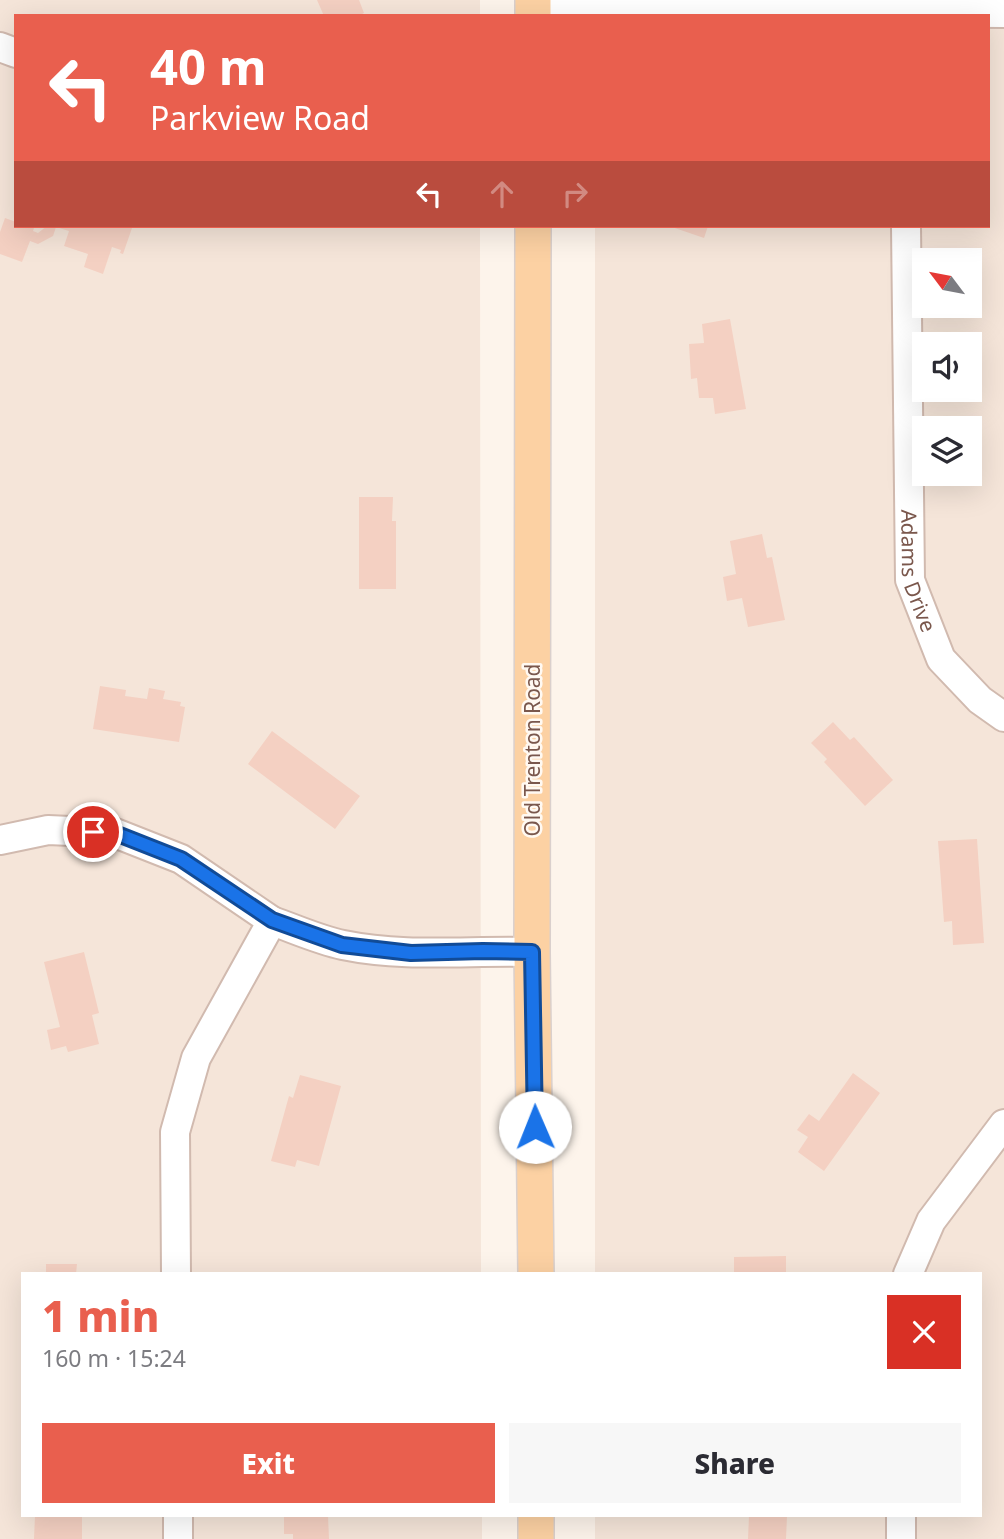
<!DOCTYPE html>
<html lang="en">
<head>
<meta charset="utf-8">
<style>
	:root { --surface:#fff; --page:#f7f7f7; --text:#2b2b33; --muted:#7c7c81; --accent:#e95f4e }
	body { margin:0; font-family:"Noto Sans",sans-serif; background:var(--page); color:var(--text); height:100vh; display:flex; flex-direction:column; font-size:26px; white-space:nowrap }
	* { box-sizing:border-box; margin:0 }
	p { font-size:23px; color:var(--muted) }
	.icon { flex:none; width:38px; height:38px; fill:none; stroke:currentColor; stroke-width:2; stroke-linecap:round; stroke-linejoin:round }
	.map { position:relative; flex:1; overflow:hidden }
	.details { position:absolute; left:21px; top:1272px; width:961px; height:245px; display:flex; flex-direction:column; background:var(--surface); border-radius:0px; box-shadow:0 7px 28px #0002 }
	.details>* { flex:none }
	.guide { position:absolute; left:14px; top:14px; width:976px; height:214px; border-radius:0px; box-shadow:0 7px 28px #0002; background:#e95f4e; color:#fff; overflow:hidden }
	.needle { width:46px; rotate:302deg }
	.fabs { position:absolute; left:912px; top:248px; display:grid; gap:14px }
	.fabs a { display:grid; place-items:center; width:70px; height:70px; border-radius:0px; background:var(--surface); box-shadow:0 7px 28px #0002; font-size:35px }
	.pin { position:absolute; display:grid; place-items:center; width:60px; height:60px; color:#fff; margin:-30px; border:4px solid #fff; border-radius:50%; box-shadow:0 2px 7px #0007 }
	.me { position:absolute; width:77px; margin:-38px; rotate:359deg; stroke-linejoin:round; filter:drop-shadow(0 0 5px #0008) }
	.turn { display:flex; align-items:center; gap:24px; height:147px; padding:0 21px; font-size:32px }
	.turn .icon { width:91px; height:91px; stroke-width:2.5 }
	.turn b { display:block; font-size:49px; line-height:60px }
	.lanes { display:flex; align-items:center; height:66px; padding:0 21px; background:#0003; justify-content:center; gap:35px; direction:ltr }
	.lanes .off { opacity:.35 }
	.round { display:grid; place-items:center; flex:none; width:74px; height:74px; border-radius:0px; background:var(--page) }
	.overview { display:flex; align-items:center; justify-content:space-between; height:119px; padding:0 21px }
	h1 { font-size:42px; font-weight:800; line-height:52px; color:var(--accent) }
	.action { display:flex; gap:14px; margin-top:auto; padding:14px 21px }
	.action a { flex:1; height:80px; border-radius:0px; background:var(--accent); color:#fff; font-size:28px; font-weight:800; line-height:80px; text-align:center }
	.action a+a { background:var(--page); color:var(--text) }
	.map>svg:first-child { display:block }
	.residential { fill:#f5e5d9; fill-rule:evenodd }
	.building { fill:#f4d0c2 }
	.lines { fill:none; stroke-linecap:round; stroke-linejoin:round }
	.minor-casing { stroke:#d1baaf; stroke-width:32 }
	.major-casing { stroke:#dad0cd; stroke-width:38 }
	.minor { stroke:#fff; stroke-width:28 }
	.major { stroke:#fcd1a3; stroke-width:35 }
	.route-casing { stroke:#114b97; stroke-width:18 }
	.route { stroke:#1a73e8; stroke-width:12 }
	.labels { text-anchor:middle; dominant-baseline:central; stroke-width:5; stroke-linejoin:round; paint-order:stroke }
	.street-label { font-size:21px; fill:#7a574c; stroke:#fff9f2 }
</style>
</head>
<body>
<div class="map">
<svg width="1004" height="1539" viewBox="0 0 1004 1539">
	<rect width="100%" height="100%" fill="#fdf4eb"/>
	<path class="residential" d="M0,0H480V16H16V226H480L481,1274H23V1516H482V1539H0Z
		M1004,0V1539H595V1516H980V1274H595V226H989V16ZM924,261H970V306H924ZM924,345H970V390H924ZM924,429H970V474H924Z"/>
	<path class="building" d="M317,0H359L364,13L358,16H324Z
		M5,218L16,222V226L34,228L33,231L38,233L47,226H127L132,228L123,254L120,253L121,250L112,247L103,274L84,267L88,254L64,246L69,231L56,227L53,236L38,244L30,241L22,262L0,254V232Z
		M669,226H708L704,238Z
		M730,319L746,409L715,414L713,398H699L697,378L691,379L689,344L704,343L702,324Z
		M359,497H393L392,521H396V589H359Z
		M762,534L767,558L772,557L785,620L748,627L742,598L727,601L723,577L736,574L730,541Z
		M100,686L126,690L125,696L147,699L149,688L165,691L163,699L181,702L180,706L185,707L179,742L93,729Z
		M833,722L850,740L854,737L893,780L865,806L824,762L827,759L811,743Z
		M272,731L360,796L335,829L248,764Z
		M977,839L984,943L953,945L952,921L944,922L938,841Z
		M84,952L99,1013L92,1015L99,1044L68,1052L66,1046L51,1050L47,1030L60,1027L44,962Z
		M853,1073L880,1093L824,1171L798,1152L808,1137L797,1130L809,1114L819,1121Z
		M300,1075L341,1086L319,1166L297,1160L295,1167L271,1161L289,1096L293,1098Z
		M786,1256V1274H734V1257Z
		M46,1264H77L76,1274H46Z
		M35,1516H82V1539H34Z
		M284,1516H328L329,1539H293V1534H284Z
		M749,1516H787L786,1539H748Z"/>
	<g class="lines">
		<defs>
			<g id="minor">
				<path d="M533,10L1004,13"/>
				<path d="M0,47L16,53"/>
				<path id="s1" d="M906,226L910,580L941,659L980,700L1004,717"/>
				<path d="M0,840L48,830L115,833L181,859L272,921L196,1058L175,1132L176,1274"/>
				<path d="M272,921C295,929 319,940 343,945C406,958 469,950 532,952"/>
				<path d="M908,1274L931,1221L1004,1124"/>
				<path d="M178,1516V1539"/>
				<path d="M901,1516V1539"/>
			</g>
			<path id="major" d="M533,16V0
				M533,226L532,952L536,1274
				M536,1539V1516"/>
		</defs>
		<use href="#minor" class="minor-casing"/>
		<use href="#major" class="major-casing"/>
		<use href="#minor" class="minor"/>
		<use href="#major" class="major"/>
	</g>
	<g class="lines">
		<defs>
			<path id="route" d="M93,832L115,833L181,859L272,920L342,945L411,953L483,951L532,952L535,1127"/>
		</defs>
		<use href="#route" class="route-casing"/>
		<use href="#route" class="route"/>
	</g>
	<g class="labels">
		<g class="street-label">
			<text stroke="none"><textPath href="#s1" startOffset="346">Adams Drive</textPath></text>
			<text transform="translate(532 750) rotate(-90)">Old Trenton Road</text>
		</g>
	</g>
</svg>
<div class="fabs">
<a><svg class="needle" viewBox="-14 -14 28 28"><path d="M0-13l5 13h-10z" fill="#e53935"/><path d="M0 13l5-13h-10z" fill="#7c7c81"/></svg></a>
<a><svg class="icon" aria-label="sound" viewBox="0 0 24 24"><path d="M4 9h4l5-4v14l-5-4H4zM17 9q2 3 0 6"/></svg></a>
<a><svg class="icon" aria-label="layers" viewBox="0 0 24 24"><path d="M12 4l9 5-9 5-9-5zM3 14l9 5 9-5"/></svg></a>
</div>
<div class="pin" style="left:93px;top:832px;background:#d93025"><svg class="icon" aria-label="arrive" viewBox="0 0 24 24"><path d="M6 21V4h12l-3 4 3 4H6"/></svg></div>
<svg class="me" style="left:535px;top:1127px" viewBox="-20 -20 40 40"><circle r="19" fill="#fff"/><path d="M0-13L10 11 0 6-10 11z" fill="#1a73e8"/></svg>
<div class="guide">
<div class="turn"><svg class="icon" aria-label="left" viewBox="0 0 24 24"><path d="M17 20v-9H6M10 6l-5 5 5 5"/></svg><div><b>40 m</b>Parkview Road</div></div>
<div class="lanes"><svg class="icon" aria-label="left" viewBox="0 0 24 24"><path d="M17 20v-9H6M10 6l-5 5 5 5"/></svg><svg class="icon off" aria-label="ahead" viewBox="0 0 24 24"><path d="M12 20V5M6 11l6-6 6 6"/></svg><svg class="icon off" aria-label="right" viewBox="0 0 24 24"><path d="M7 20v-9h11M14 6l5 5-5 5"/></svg></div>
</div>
<section class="details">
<div class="overview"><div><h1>1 min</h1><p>160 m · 15:24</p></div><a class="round" style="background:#d93025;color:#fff"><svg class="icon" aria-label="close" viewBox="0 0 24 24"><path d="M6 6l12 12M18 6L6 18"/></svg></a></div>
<div class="action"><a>Exit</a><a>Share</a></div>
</section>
</div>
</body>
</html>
